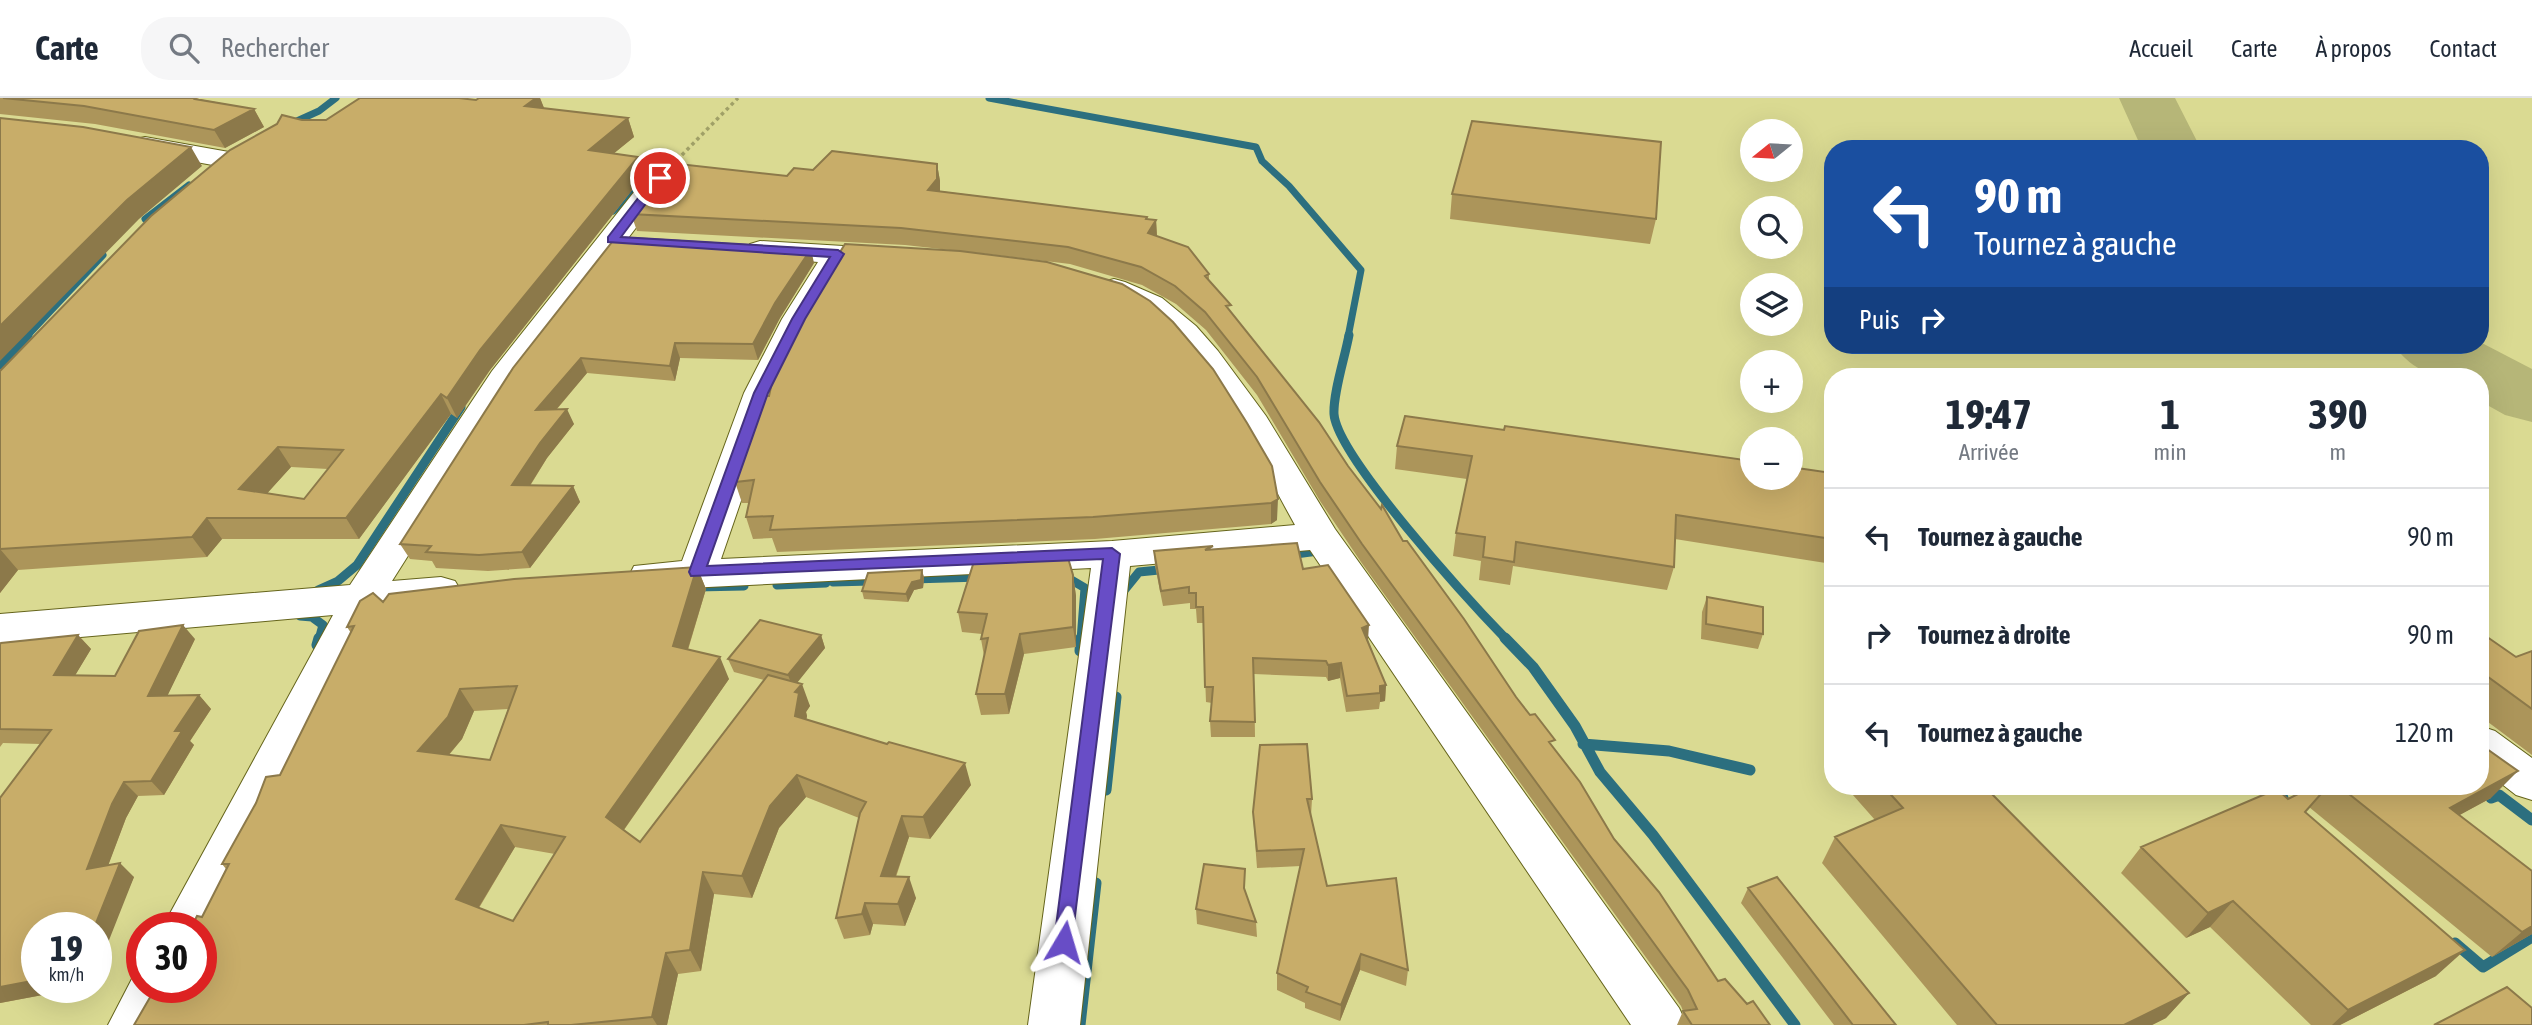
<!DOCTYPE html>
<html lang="fr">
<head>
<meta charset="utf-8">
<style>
	:root { --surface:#fff; --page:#f6f6f7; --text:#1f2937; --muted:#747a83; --line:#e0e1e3 }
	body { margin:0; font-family:"Asap Condensed",sans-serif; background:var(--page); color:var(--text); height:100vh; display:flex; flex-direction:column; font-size:26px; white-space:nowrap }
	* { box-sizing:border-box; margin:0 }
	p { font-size:23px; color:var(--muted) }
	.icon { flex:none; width:38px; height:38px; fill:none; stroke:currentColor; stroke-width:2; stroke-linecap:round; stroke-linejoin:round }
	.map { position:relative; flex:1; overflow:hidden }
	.panel { position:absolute; left:1824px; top:270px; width:665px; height:427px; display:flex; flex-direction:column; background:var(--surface); border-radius:28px; box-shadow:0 7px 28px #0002 }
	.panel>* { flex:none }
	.top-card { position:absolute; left:1824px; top:42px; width:665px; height:214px; border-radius:28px; box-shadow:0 7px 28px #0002; background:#1a4fa0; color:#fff; overflow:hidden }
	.needle { width:46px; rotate:252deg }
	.buttons { position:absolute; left:1740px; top:21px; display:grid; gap:14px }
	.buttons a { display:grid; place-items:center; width:63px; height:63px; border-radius:50%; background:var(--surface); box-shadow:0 7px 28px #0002; font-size:35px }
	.speed { position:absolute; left:21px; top:814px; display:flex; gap:14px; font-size:35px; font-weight:700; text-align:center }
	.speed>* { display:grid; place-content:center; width:91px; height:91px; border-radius:50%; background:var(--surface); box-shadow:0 7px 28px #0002; line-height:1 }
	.speed small { font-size:18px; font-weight:400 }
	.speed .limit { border:10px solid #d22; background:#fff; color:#111 }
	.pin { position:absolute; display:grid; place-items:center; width:60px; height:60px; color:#fff; margin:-30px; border:4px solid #fff; border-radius:50%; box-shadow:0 2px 7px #0007 }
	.me { position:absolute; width:77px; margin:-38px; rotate:7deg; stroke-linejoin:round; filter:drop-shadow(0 0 5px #0008) }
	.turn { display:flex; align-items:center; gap:24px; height:147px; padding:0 35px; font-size:32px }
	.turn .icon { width:91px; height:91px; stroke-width:2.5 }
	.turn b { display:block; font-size:49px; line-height:60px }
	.then { display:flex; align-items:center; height:66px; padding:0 35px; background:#0003; gap:14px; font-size:26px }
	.eta { display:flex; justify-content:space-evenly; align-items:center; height:119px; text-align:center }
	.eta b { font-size:42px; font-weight:700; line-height:49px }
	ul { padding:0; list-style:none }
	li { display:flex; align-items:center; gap:21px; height:98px; padding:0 35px; border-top:2px solid var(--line) }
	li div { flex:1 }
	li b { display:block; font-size:26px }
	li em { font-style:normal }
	header { display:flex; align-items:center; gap:42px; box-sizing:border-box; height:98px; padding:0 35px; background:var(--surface); border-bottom:2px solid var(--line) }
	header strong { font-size:33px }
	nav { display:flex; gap:38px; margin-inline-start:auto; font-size:24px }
	.search { width:490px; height:63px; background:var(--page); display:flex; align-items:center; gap:18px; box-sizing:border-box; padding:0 24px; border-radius:28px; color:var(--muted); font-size:26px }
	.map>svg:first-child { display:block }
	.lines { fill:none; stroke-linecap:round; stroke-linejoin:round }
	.stream-far2 { stroke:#2c6f7f; stroke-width:7 }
	.stream-far1 { stroke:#2c6f7f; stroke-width:9 }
	.stream { stroke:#2c6f7f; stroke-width:11 }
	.taxiway { fill:#b6b678; fill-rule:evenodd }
	.minor-casing { stroke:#65641b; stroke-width:2 }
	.path { stroke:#a0a067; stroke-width:3.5; stroke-dasharray:3.5 3.5; stroke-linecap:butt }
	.minor { fill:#fff; fill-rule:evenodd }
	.wall { fill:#ac955a; fill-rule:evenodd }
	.shaded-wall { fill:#8c794a }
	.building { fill:#c8ad69; stroke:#8c794a; stroke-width:2; fill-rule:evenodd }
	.route { fill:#684dc6; stroke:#443281; stroke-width:2 }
</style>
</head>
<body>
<header>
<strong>Carte</strong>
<div class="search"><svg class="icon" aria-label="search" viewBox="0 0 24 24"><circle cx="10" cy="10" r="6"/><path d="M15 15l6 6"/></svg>Rechercher</div>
<nav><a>Accueil</a><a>Carte</a><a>À propos</a><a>Contact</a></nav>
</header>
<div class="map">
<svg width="2532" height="927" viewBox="0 0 2532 927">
	<rect width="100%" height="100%" fill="#dada92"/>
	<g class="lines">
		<path class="stream-far2" d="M989,0L1256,49L1262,63L1289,88L1361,172L1348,239
			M288,27L319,13L336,0
			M613,113L642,88
			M145,121L189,87
			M26,239L103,157"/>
		<path class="stream-far1" d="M1349,237C1345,259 1333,295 1334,316C1337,359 1472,506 1507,542
			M0,267L28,237
			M1288,457L1318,453
			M1063,477L1085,490L1081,542
			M912,481L981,479
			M833,484L871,483
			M777,487L826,485
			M696,489L744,488
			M318,492L338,483L357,467L461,309
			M1122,495L1139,474L1169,471
			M300,518L312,519L323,527L319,542"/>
		<path class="stream" d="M1505,540L1533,569L1575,628L1600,674L1653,737L1795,927
			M317,547L319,540
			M1080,553L1081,540
			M1583,646L1669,653L1750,672
			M2269,688L2283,700
			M1106,692L1116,599
			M2491,700L2499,697L2532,722
			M2455,845L2483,869L2532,839
			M1080,927L1096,785"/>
		<path class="taxiway" d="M2119,0H2175L2201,51H2142Z
			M2480,244L2532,271V324L2505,317L2480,303V278C2442,278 2418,281 2394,247H2480Z"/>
		<defs>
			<path id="minor" d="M145,39L229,54L239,56L242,62L239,68L229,70L136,53L132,47L136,41Z
				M660,72L670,74L674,80L518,284L392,483L441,479L455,483L461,493L455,503L375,513L203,845L201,830H162L333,517L0,546V516L350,487L492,273L650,74Z
				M760,143L892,151L903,154L907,160L903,166L892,169L847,166L814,221L778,295L721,461L1112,443L1295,427C1248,343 1199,233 1103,196L1099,190L1103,184L1114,181L1125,184L1162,200L1196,228L1218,253L1266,318L1335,431L1679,910L1687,927H1631L1310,452L1130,468L1080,927H1028L1091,470L648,492L634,488L629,478L634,468L682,463L744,295L782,221L818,164L750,158L745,152L750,146Z
				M2480,628L2495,633L2532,660V702L2516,697L2480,669Z
				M142,870V889H179L161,927H108L136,873Z"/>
		</defs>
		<use href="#minor" class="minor-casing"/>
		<path class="path" d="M677,62L738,0"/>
		<use href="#minor" class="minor"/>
	</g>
	<path class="wall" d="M0,0H198L199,1L254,11L264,29L225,50L95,26L0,16Z
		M479,0H540L544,10L628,20L634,39L614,55L644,77L490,272L457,320L451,316L359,441H222L207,459L18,472L0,495V273L302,22H326L476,2ZM291,369L328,371L304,401L267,395Z
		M937,66L940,83V93L1147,119V121L1156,122L1157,138L1209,176V183L1231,214L1403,443L1553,649L1614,741L1718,883L1747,906L1770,927H1677L1683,913L1681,908L1361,464L1320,403L1257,297L1206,232L1176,206L1142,187L1070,166L962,153L1247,325L1277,422L1271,426L1095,441L777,454L772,440L753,441L746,419L749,405H742L735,384L769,298L959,153L905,147L637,133L631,116L813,72Z
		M1452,96L1656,121L1650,146L1450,121Z
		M814,165L780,220L758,262L680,260L675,283L587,275L557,311L574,326L547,360L530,388H573L580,404L530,470L488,473L436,470L432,463L410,461L400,446L513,270Z
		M1504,332L1832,375V466L1675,441L1674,469L1667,492L1513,468L1510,487L1479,482L1481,463L1453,458L1456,435L1467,381L1395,371L1397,348Z
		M1213,452L1303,471L1368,542L1386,587L1385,603L1380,604L1379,611L1346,614L1340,580L1328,583L1326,579L1254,576L1255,639H1211L1210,623L1212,605L1206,604L1203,525H1197L1196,511H1190V505L1163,508L1155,468L1154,453Z
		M697,469L706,491L688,552L729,581L624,732L640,744L764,582L734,574L728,561L821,537L825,550L797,584L810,608L806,614L807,618L806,622L971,687L930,741L909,739L896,779L916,800L905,828L873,826L870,837L844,841L836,820L859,720L806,699L779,730L752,800L714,796L701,873L678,876L667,927H134L202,819L226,771L222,766L280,677L351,535L347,529L383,504ZM508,611L490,662L449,657L462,641L474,613ZM515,749L555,756L513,823L479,810Z
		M922,472L924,480L923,490L914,492L908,504L864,501L862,493Z
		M1073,477L1076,498V549L1024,556L1009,616L981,617L976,596L984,558L981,541L982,536L962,534L958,514Z
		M1707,499L1763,536L1758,551L1701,541L1702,514Z
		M2480,534L2516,559L2532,553V657L2480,618Z
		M78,537L91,551L75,577L115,578L195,541L167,598L199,597L211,611L190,643L194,647L164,697L138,698L126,720L108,767L134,779L85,889L0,905V700L41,646L3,645L0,649V546Z
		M1260,647L1312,701L1311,718L1327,788L1408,872L1406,888L1360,872L1340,923L1305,910V905L1277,892V875L1301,768L1257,770L1254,731L1253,714Z
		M1832,657V673L1827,667Z
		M1845,688H1984L2189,895L2166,920L2152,927H1957L1822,765L1835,739L1875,722Z
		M2314,688H2480L2491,700L2459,717L2532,773V836L2492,859L2309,709L2305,714L2436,878L2340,927H2311L2210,829L2186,840L2121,775L2141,749L2288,701Z
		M1245,771V793L1256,824L1257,839L1197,826L1196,811Z
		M1748,790L1896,927H1834L1741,805Z"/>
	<path class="shaded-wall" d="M536,0H540L546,15L525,8Z
		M254,11L264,29L225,50L214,32Z
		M628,20L634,39L596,70L589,52Z
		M191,49L202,68L139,121L0,263V228L127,102Z
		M638,59L644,77L490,272L457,320L447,300L480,252Z
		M937,66L940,83V98L928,92Z
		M1156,122L1157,139L1148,135Z
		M811,151L814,165L780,220L758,262L753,246L775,205Z
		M675,245L680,260L675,283L670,268Z
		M581,260L587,275L543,327L536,312Z
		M441,296L451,316L359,441L346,420Z
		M567,311L574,326L547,360L520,403L512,387L540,345Z
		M278,349L291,369L253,411L239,391Z
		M573,388L580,404L530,470L522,454Z
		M1278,401L1277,422L1271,426V405Z
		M207,420L222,441L207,459L192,439Z
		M0,451L18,472L0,495Z
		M697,469L706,491L682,570L673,548Z
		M922,472L924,480L923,490L914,492L908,504L906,496L912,484Z
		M1073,477L1076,498V549L1073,529Z
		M183,527L195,541L160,613L148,598Z
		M1369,527L1368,542L1361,546L1362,530Z
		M1020,536L1024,556L1009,616L1005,596Z
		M78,537L91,551L67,591L54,577Z
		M821,537L825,550L793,590L788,577Z
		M720,559L729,581L618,740L606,719Z
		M1341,565L1340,580L1328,583V567Z
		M802,586L810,608L806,614L807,618L803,640L795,618V594Z
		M1386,587L1385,603L1380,604V588Z
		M460,591L474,613L462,641L433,675L418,653Z
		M199,597L211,611L190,643L194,647L164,697L151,683L175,633Z
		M965,665L971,687L930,741L923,719Z
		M2518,673L2491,700L2423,737L2450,710Z
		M797,677L806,699L779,730L752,800L742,778L770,708Z
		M124,684L138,698L126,720L102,784L87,771L112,706Z
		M902,718L909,739L888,800L881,778Z
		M501,727L515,749L471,822L456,801Z
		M120,765L134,779L96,875V830H94Z
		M703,774L714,796L701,873L690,852Z
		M909,779L916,800L905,828L898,806Z
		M2233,803L2210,829L2186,840L2208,815Z
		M865,805L873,826L870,837L862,816Z
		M2532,828V836L2492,859L2522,834Z
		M2465,852L2436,878L2340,927H2332L2348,912Z
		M666,855L678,876L667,927H657L652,919Z
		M1361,856L1360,872L1340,923L1341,907Z
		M37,882V889H85L0,905V889Z
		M2189,895L2166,920L2152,927H2124Z"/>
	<path class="building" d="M3,0H196L195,1L254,11L214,32L84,8Z
		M360,0H459L476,2L479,0H536L525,8L628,20L589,52L638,59L480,252L447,300L441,296L346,420H207L192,439L0,451V273L151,118L230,52L277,26L282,17L302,22H326ZM278,349L343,352L304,401L239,391Z
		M0,20L83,29L191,49L127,102L0,228Z
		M1472,23L1661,44L1656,121L1452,96Z
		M832,53L937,66V81L928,92L1147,119L1146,121L1156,122L1148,135L1188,149L1209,176L1205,178L1231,207L1226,208L1319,324L1348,368L1381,411L1382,407L1403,443H1407L1464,521L1516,599L1530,617L1535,616L1555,642L1549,644L1580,684L1614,741L1659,794L1718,883L1725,881L1747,906L1753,903L1770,927H1692L1683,913L1697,911L1688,892L1362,446L1320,384L1257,279L1205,214L1175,188L1141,169L1068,149L901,130L631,116L670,65L787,78L794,70L813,72Z
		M616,139L811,151L775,205L753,246L675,245L670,268L581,260L536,312L567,311L540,345L512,387L573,388L522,454L479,457L426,454L431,448L400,446L513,270Z
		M845,146L960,153L1047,164L1122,186L1150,203L1173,224L1213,271L1247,325L1272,368L1278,401L1271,405L1093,419L770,432L773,418L746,419L754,382L735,384L766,298H769L774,275L811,201Z
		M1405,318L1504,332L1505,328L1752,363V380H1790V369L1832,375V441L1676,417L1674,469L1516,444L1514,464L1483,459L1485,439L1456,435L1472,358L1397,348Z
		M1297,445L1303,471L1328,467L1369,527L1362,530L1386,587L1380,588V595L1347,598L1341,565L1328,567L1326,563L1253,560L1255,624L1210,623L1213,589H1205L1203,509H1196V495H1189V489L1161,493L1154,453L1213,448L1205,452Z
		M1066,453L1073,477V529L1020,536L1005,596H976L988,540L981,541L987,516L958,514L976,457Z
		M697,469L673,548L720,559L606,719L640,744L768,577L802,586L795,594L799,595L795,618L887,646L889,644L965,665L923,719L902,718L881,778L909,779L898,806L865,805L862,816L836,820L860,715L866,704L797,677L770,708L742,778L703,774L690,852L666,855L652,919L571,927H548V924L524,927H134L156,889H201V830H191L197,818L202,819L229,766H222L256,705L266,679L280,677L354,528L347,529L360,503L373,495L383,504L389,496L514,481ZM517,588L490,662L418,653L448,619L460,591ZM501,727L565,739L513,823L456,801Z
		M922,472L921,482L912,484L906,496L862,493L868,475Z
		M1707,499L1763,509V536L1706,526Z
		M760,522L821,537L788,577L728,561Z
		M183,527L148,598L199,597L175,633H182L151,683L124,684L112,706L87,771L120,765L94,830H37V882L0,889V700L51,632L0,631V546L1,545L78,537L54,577L115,578L139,533Z
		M2480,534L2516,559L2532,553V611L2480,573Z
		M1307,646L1312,701H1307L1327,788L1396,780L1408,872L1361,856L1341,907L1306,894L1308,889L1277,875L1304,751L1257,753L1253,714L1260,647Z
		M2480,646L2518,673L2450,710L2532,773V828L2522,834L2339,688H2480Z
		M1883,688H1984L2189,895L2124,927H1997L1835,739L1903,710Z
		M2314,688H2328L2305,714L2465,852L2348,912L2233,803L2208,815L2141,749L2277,691L2288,701Z
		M1204,766L1245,771L1244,790L1256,824L1196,811Z
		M1777,779L1896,927H1853L1748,790Z
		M2507,889L2532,910V927H2434Z"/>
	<path class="route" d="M660,76L665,80L621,139L838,152L844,156L805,221L768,295L707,468L1112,450L1120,456L1071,850L1064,853L1057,850L1054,844L1103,461L691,478L689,474L754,295L792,221L830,159L608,144V139L656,77Z"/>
</svg>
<div class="buttons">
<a><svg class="needle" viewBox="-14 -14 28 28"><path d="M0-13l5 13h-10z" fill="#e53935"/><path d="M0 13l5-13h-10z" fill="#747a83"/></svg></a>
<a><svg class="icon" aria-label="search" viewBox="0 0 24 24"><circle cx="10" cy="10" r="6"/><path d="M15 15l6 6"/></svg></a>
<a><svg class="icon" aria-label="layers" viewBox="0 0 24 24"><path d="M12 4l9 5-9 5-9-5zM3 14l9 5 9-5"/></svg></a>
<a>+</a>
<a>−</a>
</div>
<div class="speed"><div>19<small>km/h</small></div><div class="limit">30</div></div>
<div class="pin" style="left:660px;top:80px;background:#d93025"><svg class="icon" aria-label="arrive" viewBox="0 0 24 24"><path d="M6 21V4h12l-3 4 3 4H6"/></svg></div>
<svg class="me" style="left:1064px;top:844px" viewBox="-20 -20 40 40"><path d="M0-17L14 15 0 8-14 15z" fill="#684dc6" stroke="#fff" stroke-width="4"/></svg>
<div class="top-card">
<div class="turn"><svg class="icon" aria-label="left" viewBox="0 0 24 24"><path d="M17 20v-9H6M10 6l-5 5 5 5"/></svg><div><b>90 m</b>Tournez à gauche</div></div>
<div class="then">Puis<svg class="icon" aria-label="right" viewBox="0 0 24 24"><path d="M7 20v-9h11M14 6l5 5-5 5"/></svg></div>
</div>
<section class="panel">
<div class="eta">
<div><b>19:47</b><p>Arrivée</p></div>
<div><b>1</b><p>min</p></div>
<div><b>390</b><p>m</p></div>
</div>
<ul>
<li><svg class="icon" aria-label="left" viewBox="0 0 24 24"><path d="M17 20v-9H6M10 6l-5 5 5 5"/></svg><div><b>Tournez à gauche</b></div><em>90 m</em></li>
<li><svg class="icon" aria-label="right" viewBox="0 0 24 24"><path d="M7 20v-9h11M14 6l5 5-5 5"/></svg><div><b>Tournez à droite</b></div><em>90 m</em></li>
<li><svg class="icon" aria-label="left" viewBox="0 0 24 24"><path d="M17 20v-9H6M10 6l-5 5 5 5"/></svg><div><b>Tournez à gauche</b></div><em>120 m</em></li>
</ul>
</section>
</div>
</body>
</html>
